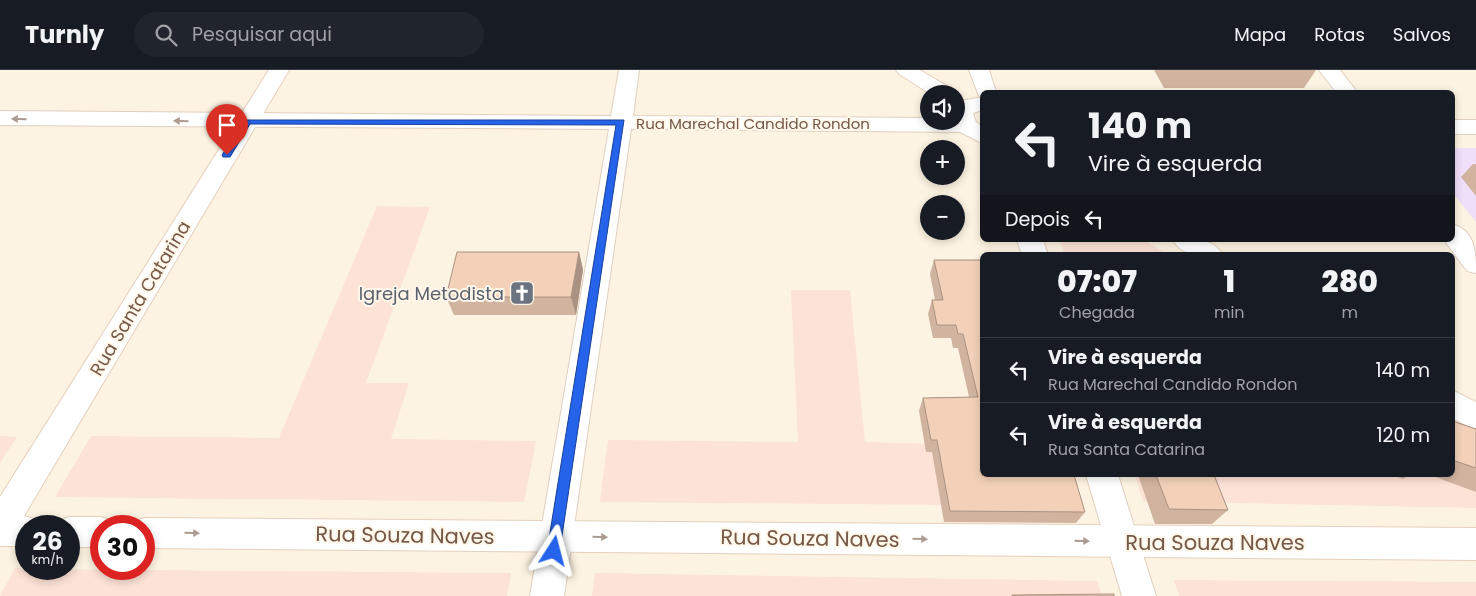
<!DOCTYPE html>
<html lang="pt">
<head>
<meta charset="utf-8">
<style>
	:root { --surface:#171b24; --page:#20242c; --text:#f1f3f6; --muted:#9ea1a6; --line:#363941 }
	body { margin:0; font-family:Poppins,sans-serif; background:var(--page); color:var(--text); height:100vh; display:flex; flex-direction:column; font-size:19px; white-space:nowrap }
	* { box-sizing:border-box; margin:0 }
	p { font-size:16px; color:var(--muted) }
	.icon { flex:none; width:28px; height:28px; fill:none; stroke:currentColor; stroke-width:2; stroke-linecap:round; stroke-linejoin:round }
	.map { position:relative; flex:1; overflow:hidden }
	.side { position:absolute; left:980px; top:182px; width:475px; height:225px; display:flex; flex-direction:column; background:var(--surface); border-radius:8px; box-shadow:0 2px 8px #0003 }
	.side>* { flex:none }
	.guide { position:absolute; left:980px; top:20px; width:475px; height:152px; border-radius:8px; box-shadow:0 2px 8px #0003; background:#171b24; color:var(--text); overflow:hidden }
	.buttons { position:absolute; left:920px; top:15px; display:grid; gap:10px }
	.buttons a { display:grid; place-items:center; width:45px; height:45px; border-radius:50%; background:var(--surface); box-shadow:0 2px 8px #0003; font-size:25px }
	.speed { position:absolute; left:15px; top:445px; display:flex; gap:10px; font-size:25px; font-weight:700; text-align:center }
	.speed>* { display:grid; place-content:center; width:65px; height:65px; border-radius:50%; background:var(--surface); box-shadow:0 2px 8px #0003; line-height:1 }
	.speed small { font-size:12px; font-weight:400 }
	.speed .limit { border:8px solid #d22; background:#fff; color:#111 }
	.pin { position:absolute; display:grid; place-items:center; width:42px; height:42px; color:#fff; margin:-51px -21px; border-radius:50% 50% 50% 0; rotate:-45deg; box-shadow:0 0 5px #0007 }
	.pin .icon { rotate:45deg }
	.me { position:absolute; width:55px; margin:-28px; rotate:9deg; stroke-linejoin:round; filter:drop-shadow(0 0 4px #0008) }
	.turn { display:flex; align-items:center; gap:18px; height:105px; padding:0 25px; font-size:22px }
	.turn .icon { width:65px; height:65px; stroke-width:2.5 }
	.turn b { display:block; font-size:35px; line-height:42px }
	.then { display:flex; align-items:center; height:48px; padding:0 25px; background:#0003; gap:10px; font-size:19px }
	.eta { display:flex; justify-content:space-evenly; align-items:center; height:85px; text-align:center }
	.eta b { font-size:30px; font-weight:800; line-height:35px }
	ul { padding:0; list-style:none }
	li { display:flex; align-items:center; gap:15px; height:65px; padding:0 25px; border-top:1px solid var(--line) }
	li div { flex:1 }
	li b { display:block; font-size:19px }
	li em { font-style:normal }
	header { display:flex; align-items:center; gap:30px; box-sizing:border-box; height:70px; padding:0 25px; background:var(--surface); border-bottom:1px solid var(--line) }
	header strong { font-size:24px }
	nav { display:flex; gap:28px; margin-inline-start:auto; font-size:18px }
	.search { width:350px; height:45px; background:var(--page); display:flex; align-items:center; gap:12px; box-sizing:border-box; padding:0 18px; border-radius:28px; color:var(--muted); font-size:19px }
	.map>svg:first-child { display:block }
	.commercial { fill:#fde2d6 }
	.education { fill:#f0dff9 }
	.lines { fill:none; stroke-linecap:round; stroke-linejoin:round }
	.street-casing { stroke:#e1cfbe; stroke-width:2 }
	.secondary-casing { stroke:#e6d0bc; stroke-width:2 }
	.street { fill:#fff; fill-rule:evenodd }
	.secondary { fill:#fff; fill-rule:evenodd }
	.wall { fill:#d1b49f }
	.shaded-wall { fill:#aa9282 }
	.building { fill:#f3d1b9; stroke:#aa9282 }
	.oneway { fill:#ac9b91 }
	.route { fill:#2563eb; stroke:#184099 }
	.labels { text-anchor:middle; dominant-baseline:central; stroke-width:4; stroke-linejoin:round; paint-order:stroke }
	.far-street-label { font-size:15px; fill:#755848; stroke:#fff7e9 }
	.worship-label { font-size:18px; fill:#5b616d; stroke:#fff7e9; text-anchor:end }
	.street-label { font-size:18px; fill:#755848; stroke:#fff7e9 }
	.near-street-label { font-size:21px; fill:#755848; stroke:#fff7e9 }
</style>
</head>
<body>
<header>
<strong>Turnly</strong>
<div class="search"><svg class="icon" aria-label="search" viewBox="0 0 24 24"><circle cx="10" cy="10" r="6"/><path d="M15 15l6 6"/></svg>Pesquisar aqui</div>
<nav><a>Mapa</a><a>Rotas</a><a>Salvos</a></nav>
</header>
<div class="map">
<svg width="1476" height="526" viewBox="0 0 1476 526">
	<rect width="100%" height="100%" fill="#fdf3e2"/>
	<path class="commercial" d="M377,136L430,137L366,313H409L391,369L536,371L524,432L55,427L91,366L279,368Z
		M1060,170H1144L1168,185H1065Z
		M791,220H850L865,372L982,375V405L1073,436L600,432L608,370L798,372Z
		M0,366L17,367L0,393Z
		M1476,379V438L1143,431L1135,405H1452Z
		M15,498L26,499L511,503L507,526H0Z
		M595,503L1097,511L1102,526H592Z
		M1174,510L1476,512V526H1179Z"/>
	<path class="education" d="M1453,78H1476V152L1453,123Z"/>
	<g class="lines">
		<defs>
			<path id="street" d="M619,0H639L633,46L929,48V51H956V48L974,50L977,55L974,60L966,62L631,59L564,526H530L609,59L0,55V41L611,46Z
				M969,0H989L996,22H982V27L979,26Z
				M1319,0H1340L1357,22H1336Z
				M1452,50H1476V64H1452Z
				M1452,154C1476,161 1476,183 1476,203L1467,201L1444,170H1452Z
				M1017,170H1043L1048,185H1022Z
				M1086,405H1118L1156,526H1122Z"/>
			<path id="secondary" d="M269,0H289L24,446L38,450L40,456H26V476H0V427Z
				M896,0H920L952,19L955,24H930L899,4Z
				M982,27V40L973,43L976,52L982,56V73L960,62L953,51H956V35L961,31Z
				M1173,170C1192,170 1212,166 1223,185C1204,185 1184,189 1173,170Z
				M1452,320L1476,332V360L1452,348Z
				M69,447H101L113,451L115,456H101V477H69V456H55L57,451Z
				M144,448L1476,458V490L144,478V456H131L132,452Z"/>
		</defs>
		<use href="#street" class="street-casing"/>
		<use href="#secondary" class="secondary-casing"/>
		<use href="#street" class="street"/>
		<use href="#secondary" class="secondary"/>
	</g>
	<path class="wall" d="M1154,0H1316L1304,18H1164Z
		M1473,94H1476V126L1461,107Z
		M579,182L583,200L576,245H454L446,227Z
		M934,190H982V405L1085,442L1076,453L944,452L932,382H926L919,341L923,328L969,327L958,278H953L951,268H933L928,244L932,230H935L930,204Z
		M1452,351L1476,359V422L1430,405H1452Z
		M1138,405H1214L1228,440L1212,454H1155Z
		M1393,405H1408L1403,409Z"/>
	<path class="shaded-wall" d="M579,182L583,200L576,245L571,227Z"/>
	<path class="building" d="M457,182H579L571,227H446Z
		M934,190H982V405H1074L1085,442L950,441L937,370H931L923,328L978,327L963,264H958L956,255H937L932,230H943Z
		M1452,351L1476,359V398L1452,390Z
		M1156,405H1214L1228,440L1169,439Z
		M1114,524V526H1012V525Z"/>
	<defs><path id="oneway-solid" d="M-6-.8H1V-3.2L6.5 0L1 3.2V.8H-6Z" transform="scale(1.25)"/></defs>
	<g class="oneway">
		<use href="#oneway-solid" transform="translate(19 49) rotate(-179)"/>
		<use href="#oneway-solid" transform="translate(181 51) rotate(-179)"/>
		<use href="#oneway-solid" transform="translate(192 463) rotate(1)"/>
		<use href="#oneway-solid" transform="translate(600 467) rotate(1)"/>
		<use href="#oneway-solid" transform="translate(920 469) rotate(1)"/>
		<use href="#oneway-solid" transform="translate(1082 471) rotate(1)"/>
	</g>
	<path class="route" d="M244,50H624L559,486L554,488L549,486L547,481L616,55L250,54L230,87H223L222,85Z"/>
	<defs>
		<symbol id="church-square" viewBox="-11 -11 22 22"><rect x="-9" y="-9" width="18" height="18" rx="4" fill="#6b7280" stroke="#fff7e9"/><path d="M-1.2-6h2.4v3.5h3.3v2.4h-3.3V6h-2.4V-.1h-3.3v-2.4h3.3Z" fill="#fff"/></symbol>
	</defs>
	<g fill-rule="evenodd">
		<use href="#church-square" x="508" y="209" width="28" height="28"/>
	</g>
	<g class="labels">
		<g class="far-street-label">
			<text x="753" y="53">Rua Marechal Candido Rondon</text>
		</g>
		<g class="worship-label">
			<text x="504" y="223">Igreja Metodista</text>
		</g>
		<g class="street-label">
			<text transform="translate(140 228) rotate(-59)">Rua Santa Catarina</text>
		</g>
		<g class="near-street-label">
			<text transform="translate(405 465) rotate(1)">Rua Souza Naves</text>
			<text transform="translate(810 468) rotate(1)">Rua Souza Naves</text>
			<text x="1215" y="472">Rua Souza Naves</text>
		</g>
	</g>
</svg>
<div class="buttons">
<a><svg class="icon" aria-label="sound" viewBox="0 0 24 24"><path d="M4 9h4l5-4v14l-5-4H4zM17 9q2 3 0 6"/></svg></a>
<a>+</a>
<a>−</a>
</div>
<div class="speed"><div>26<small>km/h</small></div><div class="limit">30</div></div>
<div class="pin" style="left:227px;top:85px;background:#d93025"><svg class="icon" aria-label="arrive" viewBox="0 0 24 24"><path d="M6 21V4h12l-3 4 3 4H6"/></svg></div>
<svg class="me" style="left:554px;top:481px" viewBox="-20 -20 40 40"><path d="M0-17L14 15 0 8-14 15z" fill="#2563eb" stroke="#fff" stroke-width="4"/></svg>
<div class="guide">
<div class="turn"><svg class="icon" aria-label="left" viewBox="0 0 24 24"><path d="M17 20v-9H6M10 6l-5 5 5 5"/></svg><div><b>140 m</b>Vire à esquerda</div></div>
<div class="then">Depois<svg class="icon" aria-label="left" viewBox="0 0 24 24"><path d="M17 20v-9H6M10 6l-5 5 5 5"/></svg></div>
</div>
<section class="side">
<div class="eta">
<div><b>07:07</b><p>Chegada</p></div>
<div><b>1</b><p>min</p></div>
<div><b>280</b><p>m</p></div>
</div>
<ul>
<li><svg class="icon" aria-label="left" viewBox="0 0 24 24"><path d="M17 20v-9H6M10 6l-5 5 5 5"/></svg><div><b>Vire à esquerda</b><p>Rua Marechal Candido Rondon</p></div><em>140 m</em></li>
<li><svg class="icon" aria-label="left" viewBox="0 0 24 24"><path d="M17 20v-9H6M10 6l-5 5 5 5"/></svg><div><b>Vire à esquerda</b><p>Rua Santa Catarina</p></div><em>120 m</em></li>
</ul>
</section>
</div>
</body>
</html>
